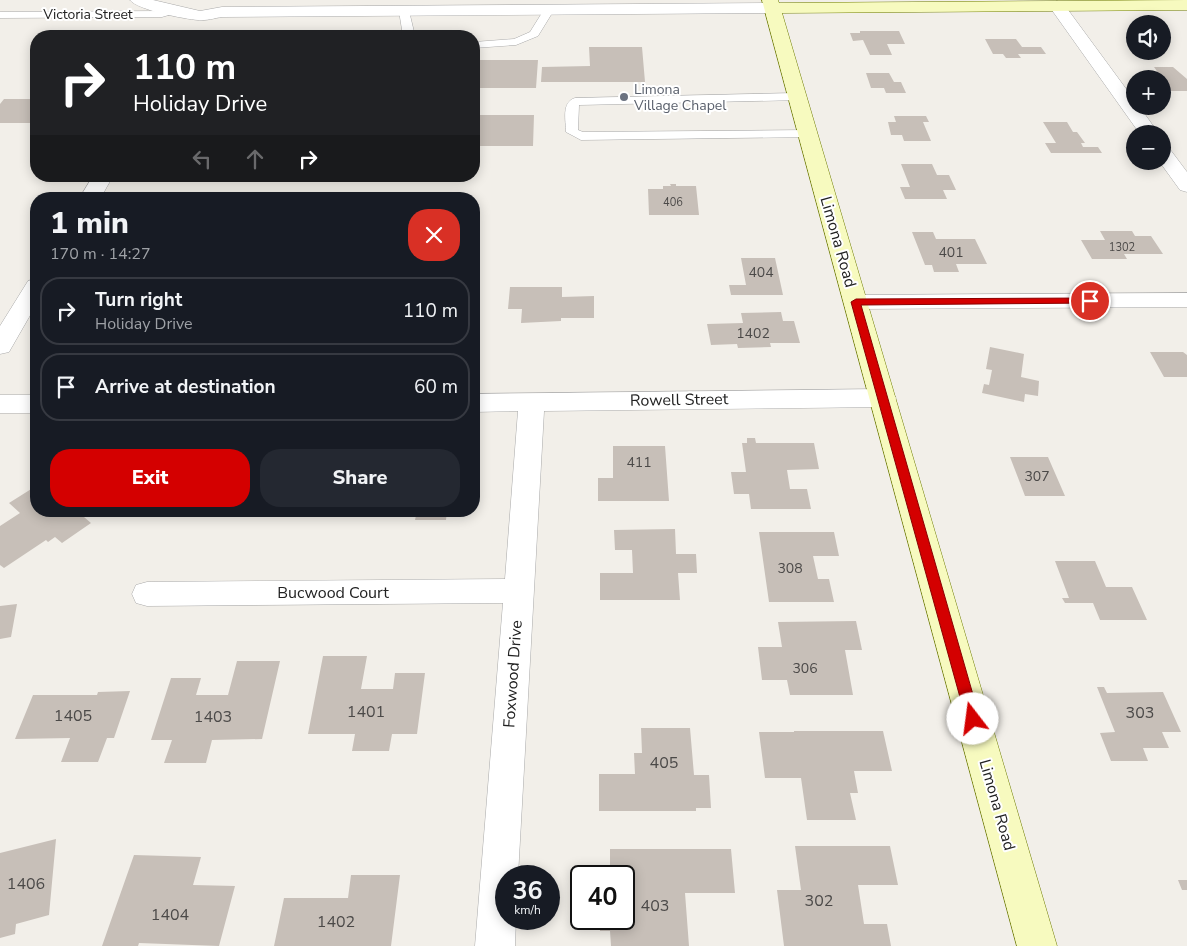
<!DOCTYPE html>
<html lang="en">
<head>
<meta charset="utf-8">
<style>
	:root { --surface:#171b24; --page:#242831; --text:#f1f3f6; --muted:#9ea1a6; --line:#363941; --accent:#d40000 }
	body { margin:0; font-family:"Nunito Sans",sans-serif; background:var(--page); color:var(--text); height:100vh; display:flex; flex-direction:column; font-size:19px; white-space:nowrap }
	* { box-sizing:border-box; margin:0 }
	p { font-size:16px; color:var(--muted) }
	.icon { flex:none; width:28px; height:28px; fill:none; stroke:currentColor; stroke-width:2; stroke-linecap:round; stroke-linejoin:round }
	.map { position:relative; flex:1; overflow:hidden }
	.sheet { position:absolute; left:30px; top:192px; width:450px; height:325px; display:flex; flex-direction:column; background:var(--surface); border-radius:20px; box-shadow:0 2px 12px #0003 }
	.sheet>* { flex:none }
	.top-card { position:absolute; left:30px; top:30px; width:450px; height:152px; border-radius:20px; box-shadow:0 2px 12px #0003; background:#202124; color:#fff; overflow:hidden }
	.controls { position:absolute; left:1126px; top:15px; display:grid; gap:10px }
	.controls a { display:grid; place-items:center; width:45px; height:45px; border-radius:50%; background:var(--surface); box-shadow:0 2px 12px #0003; font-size:25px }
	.speed { position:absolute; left:495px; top:865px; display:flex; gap:10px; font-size:25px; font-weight:700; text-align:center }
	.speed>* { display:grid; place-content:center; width:65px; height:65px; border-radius:50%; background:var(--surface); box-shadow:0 2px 12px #0003; line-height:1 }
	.speed small { font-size:12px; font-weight:400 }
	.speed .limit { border:2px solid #111; border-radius:8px; background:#fff; color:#111 }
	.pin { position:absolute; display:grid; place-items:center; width:42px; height:42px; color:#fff; margin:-21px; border:2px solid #fff; border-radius:50%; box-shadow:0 1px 5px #0007 }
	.me { position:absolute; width:55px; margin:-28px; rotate:345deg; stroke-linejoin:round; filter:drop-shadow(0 0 4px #0008) }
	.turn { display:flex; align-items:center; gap:18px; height:105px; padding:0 20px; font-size:22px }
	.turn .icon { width:65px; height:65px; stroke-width:2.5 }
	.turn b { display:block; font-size:35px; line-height:42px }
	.lanes { display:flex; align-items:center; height:48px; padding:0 20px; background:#0003; justify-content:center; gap:25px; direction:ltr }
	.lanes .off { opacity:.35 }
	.round { display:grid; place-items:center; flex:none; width:52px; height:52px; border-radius:20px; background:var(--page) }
	.overview { display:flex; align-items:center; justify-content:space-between; height:85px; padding:0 20px }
	h1 { font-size:30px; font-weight:800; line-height:38px }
	.action { display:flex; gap:10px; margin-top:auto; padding:10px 20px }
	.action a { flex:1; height:58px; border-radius:20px; background:var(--accent); color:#fff; font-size:20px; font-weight:800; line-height:58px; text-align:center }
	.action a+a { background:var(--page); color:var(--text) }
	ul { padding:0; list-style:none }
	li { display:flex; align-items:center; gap:15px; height:68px; margin:0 10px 8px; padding:0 10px; border:2px solid var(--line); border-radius:20px }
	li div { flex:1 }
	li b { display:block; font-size:19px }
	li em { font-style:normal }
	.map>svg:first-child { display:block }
	.building { fill:#c7bfb8 }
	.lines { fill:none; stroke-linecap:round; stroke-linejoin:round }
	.lane-casing { stroke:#a9a9a9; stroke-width:1 }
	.street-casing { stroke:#a9a9a9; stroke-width:1 }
	.secondary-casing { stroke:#707d05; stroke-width:1 }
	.lane { fill:#fff; fill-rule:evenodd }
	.street { fill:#fff; fill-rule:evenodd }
	.secondary { fill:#f7fabf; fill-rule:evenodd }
	.route { fill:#d40000; stroke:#8a0000 }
	.worship-dot { fill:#6b7280; stroke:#fff; stroke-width:2 }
	.labels { text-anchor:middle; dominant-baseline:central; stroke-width:4; stroke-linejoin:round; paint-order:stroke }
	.far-number-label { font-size:11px; fill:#4b4948 }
	.far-street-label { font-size:14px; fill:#222; stroke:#fff }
	.far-worship-label { font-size:14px; fill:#5b616d; stroke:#fff; text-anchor:start }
	.number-label { font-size:14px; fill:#4b4948 }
	.street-label { font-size:16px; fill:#222; stroke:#fff }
	.near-number-label { font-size:16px; fill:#4b4948 }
</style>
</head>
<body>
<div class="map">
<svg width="1187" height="946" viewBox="0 0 1187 946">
	<rect width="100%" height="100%" fill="#f2efe9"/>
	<path class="building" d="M76,31L88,32H101L99,36H52L55,32Z
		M242,31H262L259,36H239Z
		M860,31H899L905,44H887L892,55H870L863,40L853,41L850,33H860Z
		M985,39H1016L1022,47H1041L1046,54H1018L1021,58H1006L1003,54H993Z
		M589,47H642L645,82H541L542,67L590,66Z
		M474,60H538L536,88H474Z
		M1154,67H1173L1187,79V91H1171Z
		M866,73H889L894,82H901L906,93H886L884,88H871Z
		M4,99H36V123H0V104Z
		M474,115H534L533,146H474Z
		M894,116H926L929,122H923L931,141H904L902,135H891L888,122H896Z
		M1043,122H1067L1073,132H1077L1085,143H1081L1083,147H1098L1102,153H1051L1045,143H1056Z
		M901,164H932L937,175H949L956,190H943L947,199H905L900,187H910Z
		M670,184H676V186H696L699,215H649L648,189H663V186H671Z
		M1100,231H1132L1135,236H1151L1163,254H1124L1127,259H1092L1081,240H1105Z
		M912,232H933L936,239H975L987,264H956L959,272H934L932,265H925Z
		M741,258H775L783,295H731L729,285H746Z
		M510,287H562V297L594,296V318H561V321L521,323L522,309H508Z
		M781,312L783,321H794L800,343H770L771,347L738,348L737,344L711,345L707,324L743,323L741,313Z
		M990,347L1024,354L1021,377L1039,381L1038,396L1025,394L1024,402L982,393L984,384L989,385L992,370L986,369Z
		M1150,352H1183L1187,355V377H1164Z
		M747,438H755L756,443H814L819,469L787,470L790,489H807L811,509H751L749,494H734L731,472H746L742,443H747Z
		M613,446H665L669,501H598V478H613Z
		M1010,457H1048L1065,496H1025Z
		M36,486V511H77L91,523L62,543L55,537L48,542L46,540L4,568L0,565V526L20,513L9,503Z
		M283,511H321L320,517H281Z
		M417,511H447L446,520H415Z
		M675,529L676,554H696L697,573H678L680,600H600V573H633L632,550H615L614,530Z
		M759,532H834L839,556H813L818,579H829L834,602H769Z
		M1055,561H1095L1106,587H1132L1147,620H1100L1093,603H1065L1062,598H1069Z
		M17,604L11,637L0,639V606Z
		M856,621L862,650H845L853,695H790L787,680H762L758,647H782L778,622Z
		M323,656H367L361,689H393L395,673H425L417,734H392L389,751H352L355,734H308Z
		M237,661H280L262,739L212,740L206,763H164L172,740H151L171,678H201L196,695H228Z
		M1097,687H1104L1107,693L1163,692L1181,732H1162L1169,748H1143L1148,761H1111L1100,733L1115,732Z
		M130,691L114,738H107L98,762H61L70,738L15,739L33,695H97L98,692Z
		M641,728H690L694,775H709L711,808H696V811H599V774H635L634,753H642Z
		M794,731H883L892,771H854L858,793H850L856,820H807L801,778H765L759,732H794Z
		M56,839L49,915L16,924L15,934L0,938V853Z
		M795,846H890L898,885H858L864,924H887L891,946H784L777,890H801Z
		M610,849H731L735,893H685L689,946H611L610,931H600V919H624V876H610Z
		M134,855L201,857L193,885L235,886L219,946L139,943L138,946H102Z
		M351,875H400L391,946H274L284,898H348Z
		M1178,880H1187V890H1182Z"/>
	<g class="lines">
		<defs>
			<path id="lane" d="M175,7L179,8V12L162,17L0,18V12L161,11Z
				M549,7L554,10L538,36L516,45L474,48V42L514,39L530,32L545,8Z
				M404,8L409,11L415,36H403L399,11Z
				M797,93L801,94L803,97L801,100L579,105L578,130L583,132L807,130L812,131L814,134L812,137L581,140L566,132C566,121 561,102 575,98Z"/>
			<path id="street" d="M130,0H153L200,11L222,7L772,3L780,8L772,13L222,17C215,18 206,21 198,20C185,19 137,10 130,0Z
				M1057,1L1063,3L1135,101V106H1139L1159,134H1140L1049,6Z
				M1162,146L1169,148L1187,172V192L1180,190L1159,161H1162Z
				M93,176H113L100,199H79Z
				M36,279V305L9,352L0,354V326L28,281Z
				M1187,293V307L856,309L848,307L844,302L848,297L856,295Z
				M883,389L892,392L896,398L892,404L883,407L544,411L518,876H506V919H516L515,946H475L503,603L147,606L136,603L132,594L136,585L147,582L505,579L518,411L474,412V394Z
				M0,395H36V413H0Z"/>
			<path id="secondary" d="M762,0H778L779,3L1187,0V10L782,13L1057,946H1017Z"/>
		</defs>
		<use href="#lane" class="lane-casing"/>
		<use href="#street" class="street-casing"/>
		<use href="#secondary" class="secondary-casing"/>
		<use href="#lane" class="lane"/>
		<use href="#street" class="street"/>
		<use href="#secondary" class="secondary"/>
	</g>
	<path class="route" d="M1090,298L1094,301L1093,303L861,305L980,719L978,724L973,725L968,724L966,719L851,302L856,299Z"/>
	<circle class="worship-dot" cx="624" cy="97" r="5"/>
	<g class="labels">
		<g class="far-number-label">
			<text x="673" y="202">406</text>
			<text x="1122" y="247">1302</text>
		</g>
		<g class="far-street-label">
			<text x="88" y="14">Victoria Street</text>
		</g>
		<g class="far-worship-label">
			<text x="634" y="89">Limona<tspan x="634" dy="16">Village Chapel</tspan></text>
		</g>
		<g class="number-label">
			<text x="951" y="252">401</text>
			<text x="761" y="272">404</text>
			<text x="753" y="333">1402</text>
			<text x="639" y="462">411</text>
			<text x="1037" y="476">307</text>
			<text x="790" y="568">308</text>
			<text x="805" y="668">306</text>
		</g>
		<g class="street-label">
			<text transform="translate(838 242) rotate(74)">Limona Road</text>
			<text transform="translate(679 400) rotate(-1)">Rowell Street</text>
			<text x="333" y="593">Bucwood Court</text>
			<text transform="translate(513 674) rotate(-86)">Foxwood Drive</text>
			<text transform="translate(997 805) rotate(74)">Limona Road</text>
		</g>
		<g class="near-number-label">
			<text x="366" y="712">1401</text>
			<text x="1140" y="713">303</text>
			<text x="73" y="716">1405</text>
			<text x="213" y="717">1403</text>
			<text x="664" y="763">405</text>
			<text x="26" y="884">1406</text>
			<text x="819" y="901">302</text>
			<text x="655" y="906">403</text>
			<text x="170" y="915">1404</text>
			<text x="336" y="922">1402</text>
		</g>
	</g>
</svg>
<div class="controls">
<a><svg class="icon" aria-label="sound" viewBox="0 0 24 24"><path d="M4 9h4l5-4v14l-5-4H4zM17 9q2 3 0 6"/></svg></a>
<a>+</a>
<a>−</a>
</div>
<div class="speed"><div>36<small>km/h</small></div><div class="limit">40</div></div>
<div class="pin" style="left:1090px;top:301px;background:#d93025"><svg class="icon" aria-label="arrive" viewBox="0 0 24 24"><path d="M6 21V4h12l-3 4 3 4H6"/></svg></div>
<svg class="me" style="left:973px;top:719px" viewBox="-20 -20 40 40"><circle r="19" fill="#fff"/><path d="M0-13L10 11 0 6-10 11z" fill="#d40000"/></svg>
<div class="top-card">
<div class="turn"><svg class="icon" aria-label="right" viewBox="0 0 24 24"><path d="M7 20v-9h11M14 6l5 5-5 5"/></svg><div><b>110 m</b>Holiday Drive</div></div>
<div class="lanes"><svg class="icon off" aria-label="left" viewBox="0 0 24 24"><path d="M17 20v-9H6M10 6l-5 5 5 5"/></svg><svg class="icon off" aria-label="ahead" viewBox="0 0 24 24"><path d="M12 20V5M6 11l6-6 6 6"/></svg><svg class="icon" aria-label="right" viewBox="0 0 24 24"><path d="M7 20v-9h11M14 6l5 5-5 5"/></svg></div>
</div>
<section class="sheet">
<div class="overview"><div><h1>1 min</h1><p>170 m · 14:27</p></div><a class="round" style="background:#d93025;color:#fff"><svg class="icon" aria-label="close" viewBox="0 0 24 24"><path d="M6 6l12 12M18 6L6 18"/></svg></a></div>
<ul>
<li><svg class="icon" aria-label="right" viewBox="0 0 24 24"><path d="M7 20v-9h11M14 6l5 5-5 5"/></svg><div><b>Turn right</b><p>Holiday Drive</p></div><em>110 m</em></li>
<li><svg class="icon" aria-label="arrive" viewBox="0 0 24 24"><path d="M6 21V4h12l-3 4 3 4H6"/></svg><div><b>Arrive at destination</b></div><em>60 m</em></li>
</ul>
<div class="action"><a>Exit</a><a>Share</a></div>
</section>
</div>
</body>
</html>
